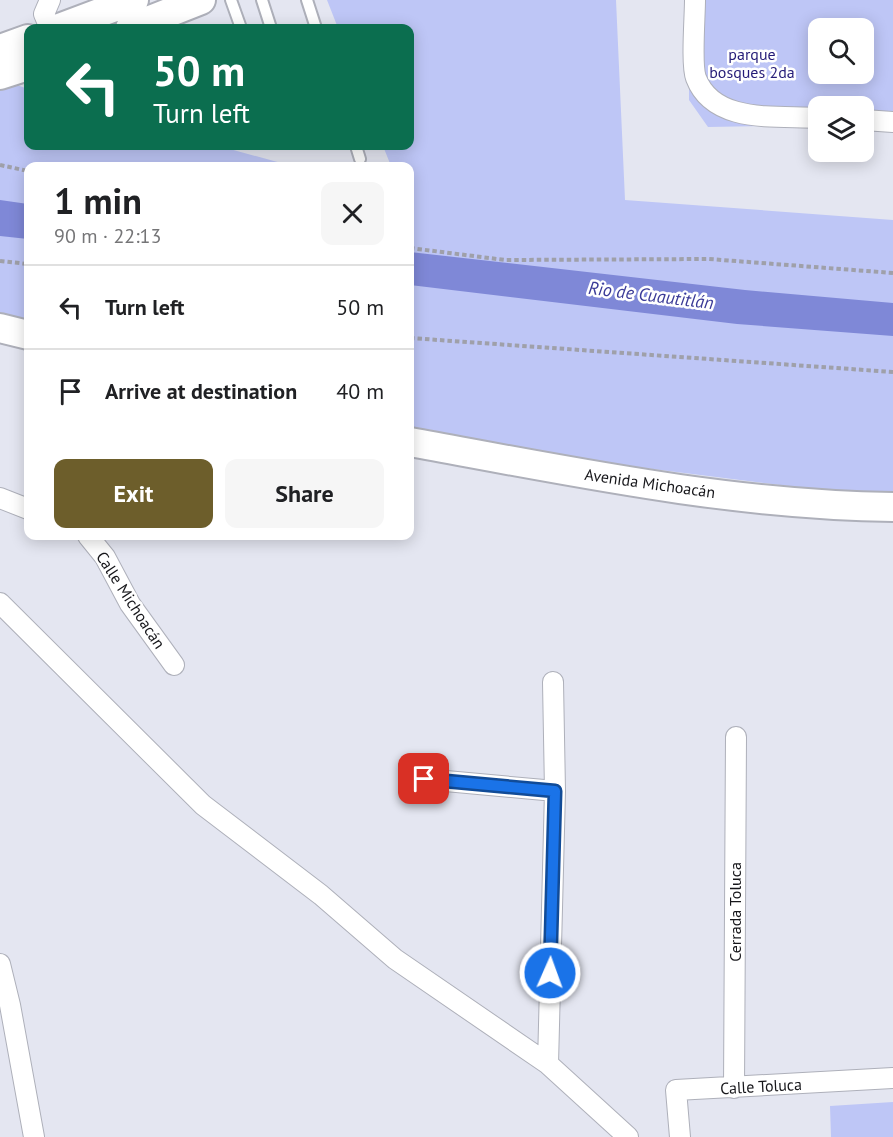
<!DOCTYPE html>
<html lang="en">
<head>
<meta charset="utf-8">
<style>
	:root { --surface:#fff; --page:#f6f6f6; --text:#202124; --muted:#757577; --line:#e0e0e0; --accent:#6d5e2b }
	body { margin:0; font-family:"PT Sans",sans-serif; background:var(--page); color:var(--text); height:100vh; display:flex; flex-direction:column; font-size:22px; white-space:nowrap }
	* { box-sizing:border-box; margin:0 }
	p { font-size:20px; color:var(--muted) }
	.icon { flex:none; width:33px; height:33px; fill:none; stroke:currentColor; stroke-width:2; stroke-linecap:round; stroke-linejoin:round }
	.map { position:relative; flex:1; overflow:hidden }
	.side { position:absolute; left:24px; top:162px; width:390px; height:378px; display:flex; flex-direction:column; background:var(--surface); border-radius:12px; box-shadow:0 3px 15px #0003 }
	.side>* { flex:none }
	.hud { position:absolute; left:24px; top:24px; width:390px; height:126px; border-radius:12px; box-shadow:0 3px 15px #0003; background:#0b6e4f; color:#fff; overflow:hidden }
	.buttons { position:absolute; left:808px; top:18px; display:grid; gap:12px }
	.buttons a { display:grid; place-items:center; width:66px; height:66px; border-radius:12px; background:var(--surface); box-shadow:0 3px 15px #0003; font-size:30px }
	.pin { position:absolute; display:grid; place-items:center; width:51px; height:51px; color:#fff; margin:-26px; border-radius:12px; box-shadow:0 3px 9px #0006 }
	.me { position:absolute; width:66px; margin:-33px; rotate:2deg; stroke-linejoin:round; filter:drop-shadow(0 0 4px #0008) }
	.turn { display:flex; align-items:center; gap:21px; height:126px; padding:0 30px; font-size:27px }
	.turn .icon { width:78px; height:78px; stroke-width:2.5 }
	.turn b { display:block; font-size:42px; line-height:51px }
	.round { display:grid; place-items:center; flex:none; width:63px; height:63px; border-radius:12px; background:var(--page) }
	.headline { display:flex; align-items:center; justify-content:space-between; height:102px; padding:0 30px }
	h1 { font-size:36px; font-weight:600; line-height:45px }
	.action { display:flex; gap:12px; margin-top:auto; padding:12px 30px }
	.action a { flex:1; height:69px; border-radius:12px; background:var(--accent); color:#fff; font-size:24px; font-weight:600; line-height:69px; text-align:center }
	.action a+a { background:var(--page); color:var(--text) }
	ul { padding:0; list-style:none }
	li { display:flex; align-items:center; gap:18px; height:84px; padding:0 30px; border-top:2px solid var(--line) }
	li div { flex:1 }
	li b { display:block; font-size:22px }
	li em { font-style:normal }
	.map>svg:first-child { display:block }
	.green { fill:#bec6f6; fill-rule:evenodd }
	.water { fill:#7f88d7 }
	.lines { fill:none; stroke-linecap:round; stroke-linejoin:round }
	.lane-casing { stroke:#aeb0ba; stroke-width:14 }
	.street-casing { stroke:#aeb0ba; stroke-width:22 }
	.secondary-casing { stroke:#aeb0ba; stroke-width:32 }
	.path { stroke:#9fa0a9; stroke-width:4; stroke-dasharray:4.5 3; stroke-linecap:butt }
	.lane { stroke:#fff; stroke-width:10 }
	.street { stroke:#fff; stroke-width:20 }
	.secondary { stroke:#fff; stroke-width:28 }
	.route-casing { stroke:#114b97; stroke-width:15 }
	.route { stroke:#1a73e8; stroke-width:10 }
	.labels { text-anchor:middle; dominant-baseline:central; stroke-width:5; stroke-linejoin:round; paint-order:stroke }
	.park-label { font-size:16px; fill:#241b77; stroke:#fff }
	.street-label { font-size:16px; fill:#16161a; stroke:#fff }
	.water-label { font-size:18px; font-style:italic; fill:#3a3a97; stroke:#fff }
</style>
</head>
<body>
<div class="map">
<svg width="893" height="1137" viewBox="0 0 893 1137">
	<rect width="100%" height="100%" fill="#e4e6f1"/>
	<path class="green" d="M327,0H616L625,200L893,220V493H844L597,462L410,429V166H391L383,146H410V28H338Z
		M684,0H893V123L864,124V106H819V125L708,127L689,100V38ZM819,28H864V74H819Z
		M14,84L28,89V146H219L292,166H28V325L0,315V88Z
		M893,1102V1137H831L830,1106Z"/>
	<path class="water" d="M0,200L28,204V239L0,236Z
		M410,252L745,290L893,303V336L737,324L410,285Z"/>
	<g class="lines">
		<defs>
			<path id="lane" d="M231,0L241,28
				M262,0L271,28
				M307,0L316,28
				M356,146L360,159"/>
			<path id="street" d="M695,0C695,17 691,65 696,78C714,125 778,115 819,118
				M50,28L44,14L50,0
				M864,120L893,122
				M0,498L28,509
				M88,536L105,557L130,604L174,665
				M0,603L203,805L321,895L395,959L548,1064L628,1137
				M424,779L555,791
				M0,964L10,1005L34,1137
				M548,1064L555,791L553,682
				M734,1088L736,737
				M680,1137L676,1090L893,1078"/>
			<path id="secondary" d="M59,28L134,0
				M130,28L201,0
				M0,49L28,39
				M0,75L28,66
				M0,328L28,335
				M410,442C569,471 730,505 893,507"/>
		</defs>
		<use href="#lane" class="lane-casing"/>
		<use href="#street" class="street-casing"/>
		<use href="#secondary" class="secondary-casing"/>
		<path class="path" d="M0,165L28,171
			M410,248L505,260L709,259L893,273
			M0,261L28,264
			M410,338L893,372"/>
		<use href="#lane" class="lane"/>
		<use href="#street" class="street"/>
		<use href="#secondary" class="secondary"/>
	</g>
	<g class="lines">
		<defs>
			<path id="route" d="M424,779L555,791L550,973"/>
		</defs>
		<use href="#route" class="route-casing"/>
		<use href="#route" class="route"/>
	</g>
	<g class="labels">
		<g class="park-label">
			<text x="752" y="54">parque<tspan x="752" dy="18">bosques 2da</tspan></text>
		</g>
		<g class="street-label">
			<text transform="translate(650 483) rotate(8)">Avenida Michoacán</text>
			<text transform="translate(131 600) rotate(57)">Calle Michoacán</text>
			<text transform="translate(735 912) rotate(-90)">Cerrada Toluca</text>
			<text transform="translate(761 1086) rotate(-3)">Calle Toluca</text>
		</g>
		<g class="water-label">
			<text transform="translate(651 295) rotate(7)">Rio de Cuautitlán</text>
		</g>
	</g>
</svg>
<div class="buttons">
<a><svg class="icon" aria-label="search" viewBox="0 0 24 24"><circle cx="10" cy="10" r="6"/><path d="M15 15l6 6"/></svg></a>
<a><svg class="icon" aria-label="layers" viewBox="0 0 24 24"><path d="M12 4l9 5-9 5-9-5zM3 14l9 5 9-5"/></svg></a>
</div>
<div class="pin" style="left:424px;top:779px;background:#d93025"><svg class="icon" aria-label="arrive" viewBox="0 0 24 24"><path d="M6 21V4h12l-3 4 3 4H6"/></svg></div>
<svg class="me" style="left:550px;top:973px" viewBox="-20 -20 40 40"><circle r="17" fill="#1a73e8" stroke="#fff" stroke-width="3"/><path d="M0-11L8 9 0 5-8 9z" fill="#fff"/></svg>
<div class="hud">
<div class="turn"><svg class="icon" aria-label="left" viewBox="0 0 24 24"><path d="M17 20v-9H6M10 6l-5 5 5 5"/></svg><div><b>50 m</b>Turn left</div></div>
</div>
<section class="side">
<div class="headline"><div><h1>1 min</h1><p>90 m · 22:13</p></div><a class="round"><svg class="icon" aria-label="close" viewBox="0 0 24 24"><path d="M6 6l12 12M18 6L6 18"/></svg></a></div>
<ul>
<li><svg class="icon" aria-label="left" viewBox="0 0 24 24"><path d="M17 20v-9H6M10 6l-5 5 5 5"/></svg><div><b>Turn left</b></div><em>50 m</em></li>
<li><svg class="icon" aria-label="arrive" viewBox="0 0 24 24"><path d="M6 21V4h12l-3 4 3 4H6"/></svg><div><b>Arrive at destination</b></div><em>40 m</em></li>
</ul>
<div class="action"><a>Exit</a><a>Share</a></div>
</section>
</div>
</body>
</html>
